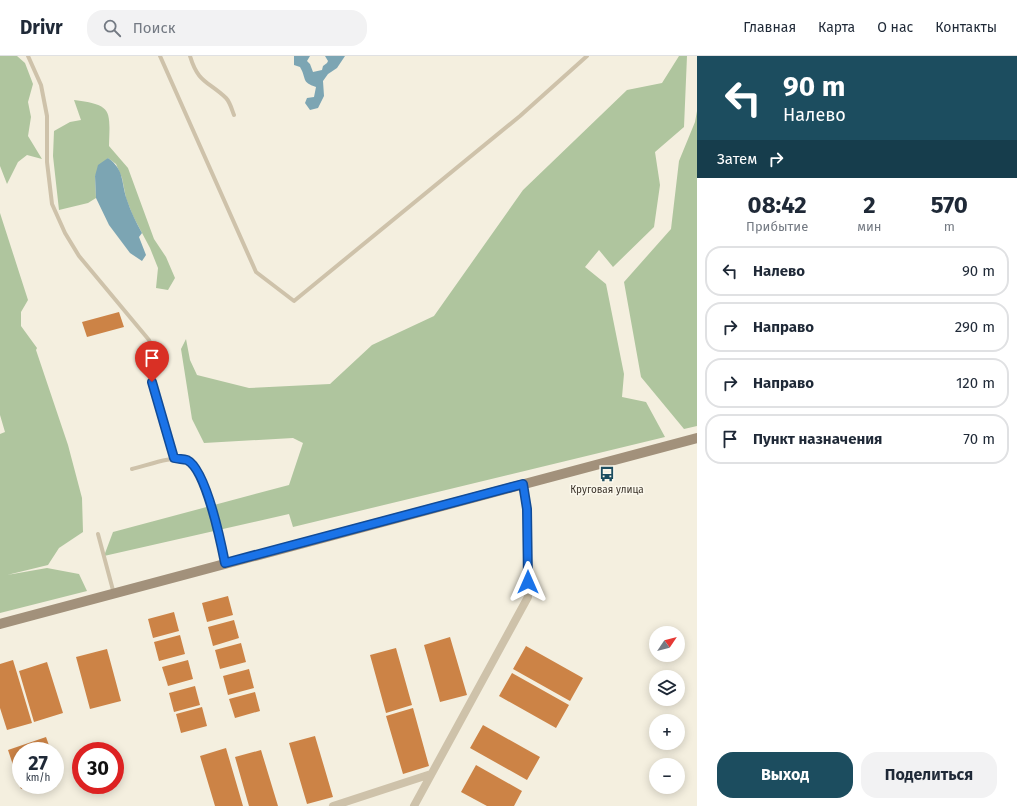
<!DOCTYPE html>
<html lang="ru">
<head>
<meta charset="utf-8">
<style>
	:root { --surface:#fff; --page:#f2f2f3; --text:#1f2937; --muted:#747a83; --line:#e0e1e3; --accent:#1c4d5f }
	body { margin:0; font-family:"Fira Sans",sans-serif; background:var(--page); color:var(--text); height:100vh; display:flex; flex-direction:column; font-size:15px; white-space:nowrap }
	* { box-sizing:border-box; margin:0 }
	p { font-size:13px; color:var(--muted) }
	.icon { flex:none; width:22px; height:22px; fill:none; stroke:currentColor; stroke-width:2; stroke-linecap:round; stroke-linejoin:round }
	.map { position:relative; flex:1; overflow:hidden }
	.details { display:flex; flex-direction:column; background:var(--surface); width:320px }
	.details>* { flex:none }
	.top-card { background:#1c4d5f; color:#fff; overflow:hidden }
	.needle { width:26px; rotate:55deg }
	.fabs { position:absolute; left:649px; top:570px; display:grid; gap:8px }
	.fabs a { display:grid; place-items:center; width:36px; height:36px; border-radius:50%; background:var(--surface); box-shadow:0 2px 10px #0003; font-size:20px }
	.speed { position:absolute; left:12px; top:686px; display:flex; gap:8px; font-size:20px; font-weight:700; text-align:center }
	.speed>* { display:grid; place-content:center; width:52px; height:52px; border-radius:50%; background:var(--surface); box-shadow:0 2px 10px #0003; line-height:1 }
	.speed small { font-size:10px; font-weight:400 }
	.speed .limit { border:6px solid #d22; background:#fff; color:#111 }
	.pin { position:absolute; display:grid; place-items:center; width:34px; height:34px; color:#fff; margin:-41px -17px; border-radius:50% 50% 50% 0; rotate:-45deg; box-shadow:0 0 4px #0007 }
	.pin .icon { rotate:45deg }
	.me { position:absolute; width:44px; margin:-22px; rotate:0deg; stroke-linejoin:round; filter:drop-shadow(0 0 3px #0008) }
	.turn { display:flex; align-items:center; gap:14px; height:84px; padding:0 20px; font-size:18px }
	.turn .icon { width:52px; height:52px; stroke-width:2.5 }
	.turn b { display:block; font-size:28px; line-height:34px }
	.then { display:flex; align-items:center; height:38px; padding:0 20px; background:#0003; gap:8px; font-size:15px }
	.eta { display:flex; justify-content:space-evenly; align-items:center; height:68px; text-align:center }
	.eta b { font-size:24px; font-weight:700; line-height:28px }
	.button { display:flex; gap:8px; margin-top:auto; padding:8px 20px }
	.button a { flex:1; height:46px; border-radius:16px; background:var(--accent); color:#fff; font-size:16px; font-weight:700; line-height:46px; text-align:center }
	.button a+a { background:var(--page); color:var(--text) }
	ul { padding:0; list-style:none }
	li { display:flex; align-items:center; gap:12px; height:50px; margin:0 8px 6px; padding:0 12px; border:2px solid var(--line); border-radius:16px }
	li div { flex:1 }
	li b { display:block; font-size:15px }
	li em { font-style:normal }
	header { display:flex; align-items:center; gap:24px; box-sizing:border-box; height:56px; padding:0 20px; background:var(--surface); border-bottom:1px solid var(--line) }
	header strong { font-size:19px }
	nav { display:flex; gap:22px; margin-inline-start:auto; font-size:14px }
	.search { width:280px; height:36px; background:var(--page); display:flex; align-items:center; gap:10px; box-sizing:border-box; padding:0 14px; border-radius:16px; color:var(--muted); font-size:15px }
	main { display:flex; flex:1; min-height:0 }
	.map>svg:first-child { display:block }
	.green { fill:#afc59e }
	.water { fill:#7ca5b3 }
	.building { fill:#cc8346 }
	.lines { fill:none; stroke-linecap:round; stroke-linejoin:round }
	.lane { stroke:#cec2aa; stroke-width:4 }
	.street { stroke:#cec2aa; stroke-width:8 }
	.secondary { stroke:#a2917b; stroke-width:10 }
	.route-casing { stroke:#114b97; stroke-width:10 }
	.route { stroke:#1a73e8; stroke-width:7 }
	.labels { text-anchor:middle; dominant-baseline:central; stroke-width:3; stroke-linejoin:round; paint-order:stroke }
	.poi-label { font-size:10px; fill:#3b332a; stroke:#fbf8ec }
</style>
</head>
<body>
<header>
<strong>Drivr</strong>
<div class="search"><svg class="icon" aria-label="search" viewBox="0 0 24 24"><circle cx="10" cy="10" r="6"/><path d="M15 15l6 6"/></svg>Поиск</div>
<nav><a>Главная</a><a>Карта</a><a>О нас</a><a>Контакты</a></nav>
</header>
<main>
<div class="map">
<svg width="697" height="750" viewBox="0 0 697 750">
	<rect width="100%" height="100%" fill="#f4efdf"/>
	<path class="green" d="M0,0H17L25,7L33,28L28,46L31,61L28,80L42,103L27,99L18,106L7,128L0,110Z
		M679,0H687L684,71L655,96L660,129L654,171L613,211L599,194L585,211L606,228L624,318L622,341L646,346L665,381L293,471L289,458L104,500L113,476L289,429L303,387L293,382L204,387L192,363L181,293L186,283L190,304L197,319L249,332L330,328L372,289L434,260L523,134L627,34L662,27Z
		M74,44C113,49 110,54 109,90L128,112L154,183L166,201L175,222L168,234L156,232L158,212L150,192L133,160L126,142L122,122L116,108L108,102L95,120L96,142L88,147L59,154L53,100L54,75L70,66L81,64Z
		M697,55V370L684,373L641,321L624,226L671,173L679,105L695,66Z
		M0,157L28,244L21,256V270L37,292L36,294L68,389L82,442L83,476L59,492L48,509L7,519L47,512L79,518L87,535L0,557V378L5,376L0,359Z"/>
	<path class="water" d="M294,0H310L307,5L310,8L313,16L322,14L323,10L327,7L328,5L325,0H345L337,12L328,18L323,25L324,40L318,52L310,54L305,47L307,42L314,41L316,31C301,26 307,23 300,11L294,9Z
		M108,102C125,114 121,127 127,144C131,156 136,166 142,177L139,181L146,199L142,205L130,197L109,169L96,142L95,120L98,109Z"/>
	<path class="building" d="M119,256L124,271L87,281L82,266Z
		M228,540L233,559L207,566L202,547Z
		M174,556L179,575L153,582L148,563Z
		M234,564L239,582L213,590L208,571Z
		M180,579L185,598L159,605L154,586Z
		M450,581L467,639L440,646L424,589Z
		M241,587L246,606L220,613L215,594Z
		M526,590L583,622L570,645L513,613Z
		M396,592L412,649L386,657L370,599Z
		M107,593L121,645L90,653L76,601Z
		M13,604L32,667L7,674L0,652V608Z
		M188,604L193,623L168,630L162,611Z
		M47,606L63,657L34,666L19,615Z
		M249,613L254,632L228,639L223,620Z
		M512,617L569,649L556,672L499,640Z
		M195,630L200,649L174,656L169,637Z
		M255,636L260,655L235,662L229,643Z
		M202,651L207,670L181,677L176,658Z
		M413,652L429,710L403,718L386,660Z
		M483,669L540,701L527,724L470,692Z
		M315,680L333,741L307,748L289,687Z
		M46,681L51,695H21V729H32L21,733L8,694Z
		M226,692L243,750H215L200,700Z
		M261,694L278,750H249L235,701Z
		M476,709L522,735L514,750H487L461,736Z"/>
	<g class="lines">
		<path class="lane" d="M28,0L41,29L47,60V106L52,148L65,177L79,200L149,284L155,298L152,326L174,402
			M160,0L256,216L294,245L520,60L587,0
			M190,0C198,27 208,25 226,42C230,46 232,54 234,59
			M132,413C146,410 173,399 186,404C206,412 220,487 225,507
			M98,478L114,538"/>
		<path class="street" d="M333,750L431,718
			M414,750L528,541L527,453L523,428"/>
		<path class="secondary" d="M0,568L697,382"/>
	</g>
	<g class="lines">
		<defs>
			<path id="route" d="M152,326L174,402C178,403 183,403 187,404C206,413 221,487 225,507L523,428L527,453L528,526"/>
		</defs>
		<use href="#route" class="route-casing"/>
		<use href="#route" class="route"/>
	</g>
	<defs>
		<symbol id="bus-bare" viewBox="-9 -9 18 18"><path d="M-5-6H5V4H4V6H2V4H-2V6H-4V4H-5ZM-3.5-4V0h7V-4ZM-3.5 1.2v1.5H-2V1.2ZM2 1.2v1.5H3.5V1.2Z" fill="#1c4d5f" stroke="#fbf8ec" stroke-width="2.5" paint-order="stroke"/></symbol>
	</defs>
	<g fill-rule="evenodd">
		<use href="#bus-bare" x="596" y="407" width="22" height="22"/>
	</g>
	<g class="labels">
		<g class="poi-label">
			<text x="607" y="434">Круговая улица</text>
		</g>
	</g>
</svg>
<div class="fabs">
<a><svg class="needle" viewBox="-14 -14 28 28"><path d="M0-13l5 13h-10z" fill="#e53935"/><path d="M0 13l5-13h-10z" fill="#747a83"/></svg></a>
<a><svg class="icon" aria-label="layers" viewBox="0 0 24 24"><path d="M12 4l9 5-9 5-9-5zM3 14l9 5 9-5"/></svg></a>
<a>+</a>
<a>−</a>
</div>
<div class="speed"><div>27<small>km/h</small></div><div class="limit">30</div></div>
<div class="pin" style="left:152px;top:326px;background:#d93025"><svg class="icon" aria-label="arrive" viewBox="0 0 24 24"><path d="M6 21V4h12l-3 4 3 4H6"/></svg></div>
<svg class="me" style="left:528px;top:526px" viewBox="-20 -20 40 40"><path d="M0-17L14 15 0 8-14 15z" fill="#1a73e8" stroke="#fff" stroke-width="4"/></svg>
</div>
<section class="details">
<div class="top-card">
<div class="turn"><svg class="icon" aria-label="left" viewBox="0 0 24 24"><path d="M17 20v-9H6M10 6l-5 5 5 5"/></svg><div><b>90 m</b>Налево</div></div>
<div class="then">Затем<svg class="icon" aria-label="right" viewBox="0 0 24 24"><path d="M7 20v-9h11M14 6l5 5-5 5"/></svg></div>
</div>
<div class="eta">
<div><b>08:42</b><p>Прибытие</p></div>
<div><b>2</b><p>мин</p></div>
<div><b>570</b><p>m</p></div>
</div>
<ul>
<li><svg class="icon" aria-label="left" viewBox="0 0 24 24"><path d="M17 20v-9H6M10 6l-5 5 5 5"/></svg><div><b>Налево</b></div><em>90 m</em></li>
<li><svg class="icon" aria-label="right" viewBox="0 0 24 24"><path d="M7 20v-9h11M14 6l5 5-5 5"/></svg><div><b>Направо</b></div><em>290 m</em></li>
<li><svg class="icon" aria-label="right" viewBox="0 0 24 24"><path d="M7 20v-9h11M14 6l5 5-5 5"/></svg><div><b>Направо</b></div><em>120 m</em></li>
<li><svg class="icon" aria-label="arrive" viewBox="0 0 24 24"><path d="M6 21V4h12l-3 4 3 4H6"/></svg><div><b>Пункт назначения</b></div><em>70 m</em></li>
</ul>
<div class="button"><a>Выход</a><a>Поделиться</a></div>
</section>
</main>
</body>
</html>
